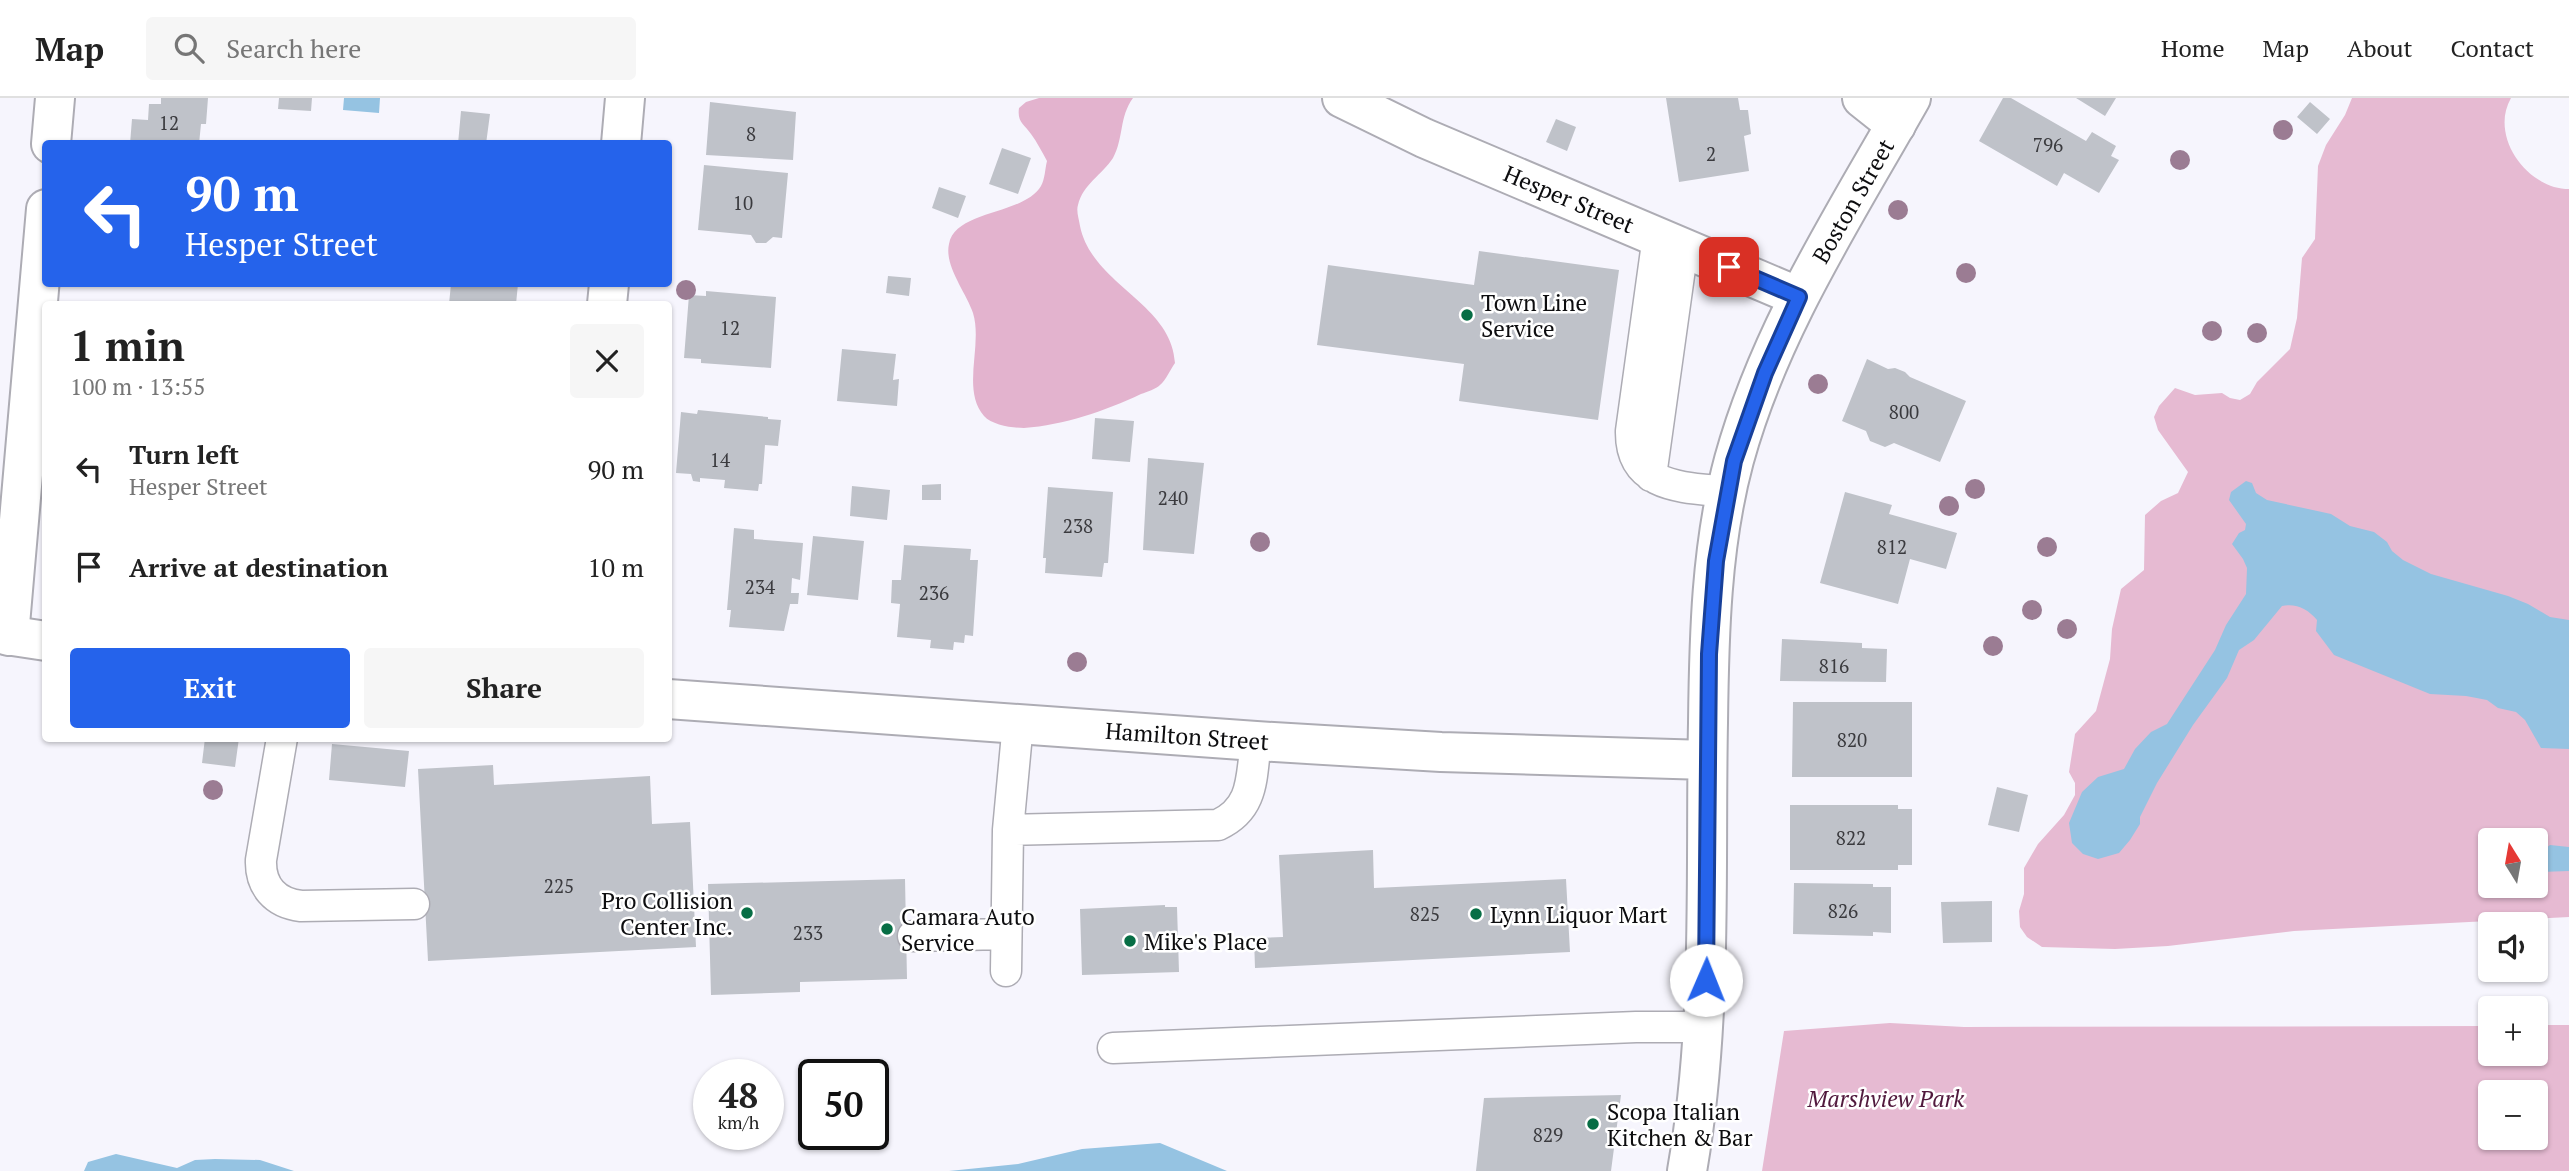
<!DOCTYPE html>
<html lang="en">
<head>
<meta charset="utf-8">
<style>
	:root { --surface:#fff; --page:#f6f6f6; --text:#222; --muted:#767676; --line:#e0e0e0; --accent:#2563eb }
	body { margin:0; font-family:"PT Serif",serif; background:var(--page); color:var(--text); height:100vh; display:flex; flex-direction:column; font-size:26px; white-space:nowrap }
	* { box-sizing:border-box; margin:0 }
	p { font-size:23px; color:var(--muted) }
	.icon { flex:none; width:38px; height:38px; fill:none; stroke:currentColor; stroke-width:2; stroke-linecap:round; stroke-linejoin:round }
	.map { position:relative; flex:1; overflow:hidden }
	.side { position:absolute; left:42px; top:203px; width:630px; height:441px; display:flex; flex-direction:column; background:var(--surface); border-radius:7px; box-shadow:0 2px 5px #0004 }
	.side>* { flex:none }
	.banner { position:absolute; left:42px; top:42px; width:630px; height:147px; border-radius:7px; box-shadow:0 2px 5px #0004; background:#2563eb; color:#fff; overflow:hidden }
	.needle { width:46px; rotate:349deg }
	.fabs { position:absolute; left:2478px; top:730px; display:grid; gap:14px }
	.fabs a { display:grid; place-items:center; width:70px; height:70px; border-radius:7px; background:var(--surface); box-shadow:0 2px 5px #0004; font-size:35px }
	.speed { position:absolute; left:693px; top:961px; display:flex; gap:14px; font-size:35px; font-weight:700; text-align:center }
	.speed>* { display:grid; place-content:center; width:91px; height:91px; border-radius:50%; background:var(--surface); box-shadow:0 2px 5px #0004; line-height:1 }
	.speed small { font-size:18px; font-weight:400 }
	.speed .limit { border:4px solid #111; border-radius:10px; background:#fff; color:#111 }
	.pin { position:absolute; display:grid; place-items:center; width:60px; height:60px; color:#fff; margin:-30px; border-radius:14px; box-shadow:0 4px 10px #0006 }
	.me { position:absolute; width:77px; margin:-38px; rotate:1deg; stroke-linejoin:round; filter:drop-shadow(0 0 5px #0008) }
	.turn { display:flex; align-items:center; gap:24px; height:147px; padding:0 28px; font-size:32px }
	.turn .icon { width:91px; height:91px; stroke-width:2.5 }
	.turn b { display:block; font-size:49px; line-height:60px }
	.round { display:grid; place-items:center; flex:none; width:74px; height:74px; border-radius:7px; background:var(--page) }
	.headline { display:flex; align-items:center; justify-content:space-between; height:119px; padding:0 28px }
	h1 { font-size:42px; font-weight:700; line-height:52px }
	.action { display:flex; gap:14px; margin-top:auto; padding:14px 28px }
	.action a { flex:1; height:80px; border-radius:7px; background:var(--accent); color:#fff; font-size:28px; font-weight:700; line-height:80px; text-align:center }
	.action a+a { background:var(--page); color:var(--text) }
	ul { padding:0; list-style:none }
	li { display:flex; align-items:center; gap:21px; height:98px; padding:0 28px }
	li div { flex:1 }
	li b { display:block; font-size:26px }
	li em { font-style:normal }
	header { display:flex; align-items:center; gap:42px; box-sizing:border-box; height:98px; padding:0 35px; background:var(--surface); border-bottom:2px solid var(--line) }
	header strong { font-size:33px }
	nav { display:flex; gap:38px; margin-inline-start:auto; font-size:24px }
	.search { width:490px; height:63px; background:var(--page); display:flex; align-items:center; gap:18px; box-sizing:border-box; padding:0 24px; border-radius:7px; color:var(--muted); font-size:26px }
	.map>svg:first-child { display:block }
	.green { fill:#e6bad2; fill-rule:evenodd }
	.forest { fill:#e3b3ce }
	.water { fill:#95c3e2 }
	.building { fill:#bfc2c9 }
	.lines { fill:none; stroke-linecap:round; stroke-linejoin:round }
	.lane-casing { stroke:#adacb4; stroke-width:33 }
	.street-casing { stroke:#adacb4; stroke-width:42 }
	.secondary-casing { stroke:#adacb4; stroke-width:42 }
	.lane { stroke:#fff; stroke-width:30 }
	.street { stroke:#fff; stroke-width:38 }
	.secondary { stroke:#fff; stroke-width:38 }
	.tree { fill:#9b7c93 }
	.route-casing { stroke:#184099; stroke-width:18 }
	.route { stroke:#2563eb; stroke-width:12 }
	.poi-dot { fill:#076e45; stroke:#fff; stroke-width:2.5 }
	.labels { text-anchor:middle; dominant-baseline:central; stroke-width:5; stroke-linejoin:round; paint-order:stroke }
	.number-label { font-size:19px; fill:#3a3a3e }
	.street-label { font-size:23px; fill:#0d0d0f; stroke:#fff }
	.poi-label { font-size:23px; fill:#0d0d0f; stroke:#fff; text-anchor:start }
	.park-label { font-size:23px; font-style:italic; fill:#51193d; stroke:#fff }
</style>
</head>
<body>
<header>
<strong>Map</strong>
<div class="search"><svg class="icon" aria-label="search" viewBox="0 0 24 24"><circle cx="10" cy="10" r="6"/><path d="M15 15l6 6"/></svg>Search here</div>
<nav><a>Home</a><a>Map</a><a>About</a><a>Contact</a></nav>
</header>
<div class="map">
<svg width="2569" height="1073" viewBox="0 0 2569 1073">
	<rect width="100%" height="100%" fill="#f6f5fd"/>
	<path class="green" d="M2352,0H2511C2489,38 2527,91 2569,91V819L2294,833L2168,848L2115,851L2042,849L2027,839L2020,829L2019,813L2024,796V770L2038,746L2064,717L2075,697V685L2069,674L2075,636L2096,613L2110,561L2112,531L2121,491L2144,472L2145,417L2161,403L2178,395L2188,374L2158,332L2154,319L2159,308L2175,290L2195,297L2222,295L2230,300L2240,302L2250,296L2257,284L2290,251L2297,220L2302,160L2315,141L2318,68L2326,47L2345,17ZM2490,742H2536V788H2490Z
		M1890,925L1964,929L2490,928V956H2536V927H2569V1073H1762L1784,933ZM2490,994H2536V1040H2490Z"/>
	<path class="forest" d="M1039,0H1133C1119,19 1124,40 1113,60C1102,77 1083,86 1078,107C1076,113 1079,121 1080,128C1092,187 1172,205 1175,265C1170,272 1166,282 1160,287C1156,291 1147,294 1141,296C1105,313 1064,327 1024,330C1012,330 992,327 984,318C961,291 983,248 973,215C966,194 944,168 949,146C955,112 1024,117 1041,88C1045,81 1045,71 1047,63C1042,54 1037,44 1031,36C1024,26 1017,24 1019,10L1026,4Z"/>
	<path class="water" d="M344,0H380L379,15L343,12Z
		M2246,383L2252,385L2256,395L2267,402L2331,416L2350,428L2374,434L2387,444L2392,453L2403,462L2431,476L2508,498L2528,506L2550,519L2569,522V651L2541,650L2525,622L2516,614L2498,610L2487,602L2466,598L2430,596L2334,557L2316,533L2317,522C2308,511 2296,505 2282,508L2254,542L2239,552L2227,580L2193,627L2157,685L2140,719V726L2130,742L2119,755L2098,761L2083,756L2072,745L2069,725L2082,694L2098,679L2124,671L2135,651L2151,634L2167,626L2215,552L2226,527L2246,496L2247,470L2243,461L2232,446L2239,435L2245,432L2246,426L2229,402L2231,394Z
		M2550,747L2569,749V773L2536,774V757Z
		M1160,1045L1227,1073H949L1018,1066L1082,1051Z
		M116,1056L177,1070L195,1062L215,1061L260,1062L294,1073H84L88,1064Z"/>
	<path class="building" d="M161,0H208L206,26H201L199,46H130L132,21L148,22L149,6H161Z
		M279,0H312L311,13L278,11Z
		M1666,0H1738L1740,12H1748L1751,36L1744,38L1749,73L1679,84Z
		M2003,0H2011L2086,43L2092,34L2116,48L2111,58L2119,62L2099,95L2064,75L2057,88L1979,43Z
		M2076,0H2116L2105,18Z
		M710,4L796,14L793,62L706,57Z
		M2310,4L2330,21L2317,36L2297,19Z
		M461,13L490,16L486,46H458Z
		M1556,21L1576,29L1567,53L1546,44Z
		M1002,50L1031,60L1018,96L989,86Z
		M704,67L788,75L782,140L773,139L766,145H756L751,137L698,132Z
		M939,89L966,98L958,120L932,110Z
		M1479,153L1619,172L1598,322L1459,303L1464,266L1317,247L1328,167L1474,187Z
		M888,178L911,180L909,198L886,195Z
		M451,186H518L516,206H449Z
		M706,193L776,199L771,270L701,265V261L684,260L689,197L706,198Z
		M842,251L896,256L893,282L899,281L897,308L837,303Z
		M1867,261L1888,271L1895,270L1905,274L1910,279L1966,303L1940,364L1894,345L1885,349L1870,343L1866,333L1842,323Z
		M698,312L768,319V321L781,322L778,348L765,347L762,386H759L758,393L724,390L725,382L700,380V384L693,383L691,376L676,375L681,314L697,316Z
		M1095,320L1134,323L1130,364L1092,361Z
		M1148,360L1204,365L1194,456L1143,452Z
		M941,386V402H922V387Z
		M852,388L890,392L887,422L850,418Z
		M1048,389L1113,394L1108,465H1104L1102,479L1045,475L1046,460H1043Z
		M1845,394L1892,407L1889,416L1957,435L1946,471L1910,461L1898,506L1820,485Z
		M734,430L754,432V441L803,445L800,482L792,480L791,495H799L798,506H790L784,533L729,529L731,512H727Z
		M813,438L864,443L858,502L807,497Z
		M904,447L971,451L970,462H978L973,538L965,537L964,545L954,544L953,552L930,550L931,542L897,539L900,506L891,505L892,482H901Z
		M1782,541L1862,545V550L1887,551L1886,584L1780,583Z
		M1793,604H1912V679H1792Z
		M205,640H239L235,669L202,665Z
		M332,646L409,653L405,689L329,682Z
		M493,667L494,687L650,678L652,726L690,724L696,849L428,863L418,671Z
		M1997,689L2028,697L2019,734L1988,727Z
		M1790,707H1898V711H1912V767H1898V772H1790Z
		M1373,752L1374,790L1566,781L1570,854L1255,870L1254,840L1283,839L1279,757Z
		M905,781L907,881L800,884V894L711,897L708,786Z
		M1794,785L1873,786V789H1891V835L1873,834V838L1793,836Z
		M1992,803V844L1943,845L1941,804Z
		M1165,807V809H1177L1179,874L1082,877L1080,811Z
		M1621,997L1611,1073H1476L1484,1000Z"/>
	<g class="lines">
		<defs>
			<path id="lane" d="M1658,138L1631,333C1630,391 1684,389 1728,394
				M1651,378L1683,149
				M282,640L261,762C260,788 275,805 301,808L414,806
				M1008,732L1218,727C1255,710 1251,678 1256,643
				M913,838L1006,836
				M1006,873L1008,732L1018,625
				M1113,950L1636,929H1704"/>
			<path id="street" d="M1862,0L1896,27
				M51,46L55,0
				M9,538L46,111"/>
			<path id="secondary" d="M1342,0L1424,40L1799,199
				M621,46L625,0
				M607,206L609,186
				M0,536L46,543
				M668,601L1256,643L1441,654L1707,662
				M1687,1073C1713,924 1705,775 1708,625C1709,538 1711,447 1734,362C1770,231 1845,117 1911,0"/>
		</defs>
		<use href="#lane" class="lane-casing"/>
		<use href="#street" class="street-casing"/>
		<use href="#secondary" class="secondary-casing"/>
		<use href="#lane" class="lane"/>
		<use href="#street" class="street"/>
		<use href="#secondary" class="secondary"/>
	</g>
	<g class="tree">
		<circle cx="2283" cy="32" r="10"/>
		<circle cx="2180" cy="62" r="10"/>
		<circle cx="1898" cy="112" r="10"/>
		<circle cx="1966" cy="175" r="10"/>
		<circle cx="686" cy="192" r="10"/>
		<circle cx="2212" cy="233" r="10"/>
		<circle cx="2257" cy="235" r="10"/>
		<circle cx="1818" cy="286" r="10"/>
		<circle cx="1975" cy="391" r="10"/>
		<circle cx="1949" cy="408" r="10"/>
		<circle cx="1260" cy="444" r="10"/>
		<circle cx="2047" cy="449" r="10"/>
		<circle cx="2032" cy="512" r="10"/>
		<circle cx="2067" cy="531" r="10"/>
		<circle cx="1993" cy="548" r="10"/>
		<circle cx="1077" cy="564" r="10"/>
		<circle cx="213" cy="692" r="10"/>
	</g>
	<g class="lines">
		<defs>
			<path id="route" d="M1706,882L1709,556L1716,463L1734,363L1765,275L1799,199L1729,169"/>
		</defs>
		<use href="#route" class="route-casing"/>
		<use href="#route" class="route"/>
	</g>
	<g class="poi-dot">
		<circle cx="1467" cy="217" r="7"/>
		<circle cx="747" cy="815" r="7"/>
		<circle cx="1476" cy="816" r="7"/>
		<circle cx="887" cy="831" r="7"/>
		<circle cx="1130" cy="843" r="7"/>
		<circle cx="1593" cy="1026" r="7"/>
	</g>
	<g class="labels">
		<g class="number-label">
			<text x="169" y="24">12</text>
			<text x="751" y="35">8</text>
			<text x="2048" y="46">796</text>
			<text x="1711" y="55">2</text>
			<text x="743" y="104">10</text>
			<text x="730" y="229">12</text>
			<text x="1904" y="313">800</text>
			<text x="720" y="361">14</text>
			<text x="1173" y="399">240</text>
			<text x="1078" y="427">238</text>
			<text x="1892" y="448">812</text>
			<text x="760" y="488">234</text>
			<text x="934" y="494">236</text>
			<text x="1834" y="567">816</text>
			<text x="1852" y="641">820</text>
			<text x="1851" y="739">822</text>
			<text x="559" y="787">225</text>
			<text x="1843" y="812">826</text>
			<text x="1425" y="815">825</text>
			<text x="808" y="834">233</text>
			<text x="1548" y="1036">829</text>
		</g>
		<g class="street-label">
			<text transform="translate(1569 101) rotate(23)">Hesper Street</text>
			<text transform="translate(1853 103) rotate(-60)">Boston Street</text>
			<text transform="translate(1187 638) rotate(4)">Hamilton Street</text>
		</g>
		<g class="poi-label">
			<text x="1481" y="204">Town Line<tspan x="1481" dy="26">Service</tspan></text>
			<text x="733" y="802" text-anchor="end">Pro Collision<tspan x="733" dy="26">Center Inc.</tspan></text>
			<text x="1490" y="816">Lynn Liquor Mart</text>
			<text x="901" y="818">Camara Auto<tspan x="901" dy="26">Service</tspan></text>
			<text x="1144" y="843">Mike's Place</text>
			<text x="1607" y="1013">Scopa Italian<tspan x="1607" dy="26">Kitchen &amp; Bar</tspan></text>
		</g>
		<g class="park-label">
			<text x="1886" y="1000">Marshview Park</text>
		</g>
	</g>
</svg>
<div class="fabs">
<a><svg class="needle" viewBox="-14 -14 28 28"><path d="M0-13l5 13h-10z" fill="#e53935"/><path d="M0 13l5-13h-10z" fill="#767676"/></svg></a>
<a><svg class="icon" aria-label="sound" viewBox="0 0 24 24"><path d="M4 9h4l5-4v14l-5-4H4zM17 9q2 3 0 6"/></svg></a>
<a>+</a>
<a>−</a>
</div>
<div class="speed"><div>48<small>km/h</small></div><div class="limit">50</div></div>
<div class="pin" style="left:1729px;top:169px;background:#d93025"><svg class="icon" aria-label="arrive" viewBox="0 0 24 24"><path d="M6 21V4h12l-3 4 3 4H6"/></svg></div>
<svg class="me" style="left:1706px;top:882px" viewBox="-20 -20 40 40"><circle r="19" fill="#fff"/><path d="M0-13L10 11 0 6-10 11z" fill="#2563eb"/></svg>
<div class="banner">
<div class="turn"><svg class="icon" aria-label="left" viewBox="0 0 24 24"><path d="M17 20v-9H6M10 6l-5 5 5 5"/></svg><div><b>90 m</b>Hesper Street</div></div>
</div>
<section class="side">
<div class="headline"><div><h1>1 min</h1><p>100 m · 13:55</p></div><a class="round"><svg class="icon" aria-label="close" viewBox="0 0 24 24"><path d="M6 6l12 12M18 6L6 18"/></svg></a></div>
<ul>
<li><svg class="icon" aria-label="left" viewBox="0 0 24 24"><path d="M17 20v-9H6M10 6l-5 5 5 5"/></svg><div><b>Turn left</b><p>Hesper Street</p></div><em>90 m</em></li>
<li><svg class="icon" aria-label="arrive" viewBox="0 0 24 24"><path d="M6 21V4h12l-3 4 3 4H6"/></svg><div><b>Arrive at destination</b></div><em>10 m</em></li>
</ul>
<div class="action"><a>Exit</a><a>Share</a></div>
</section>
</div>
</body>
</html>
